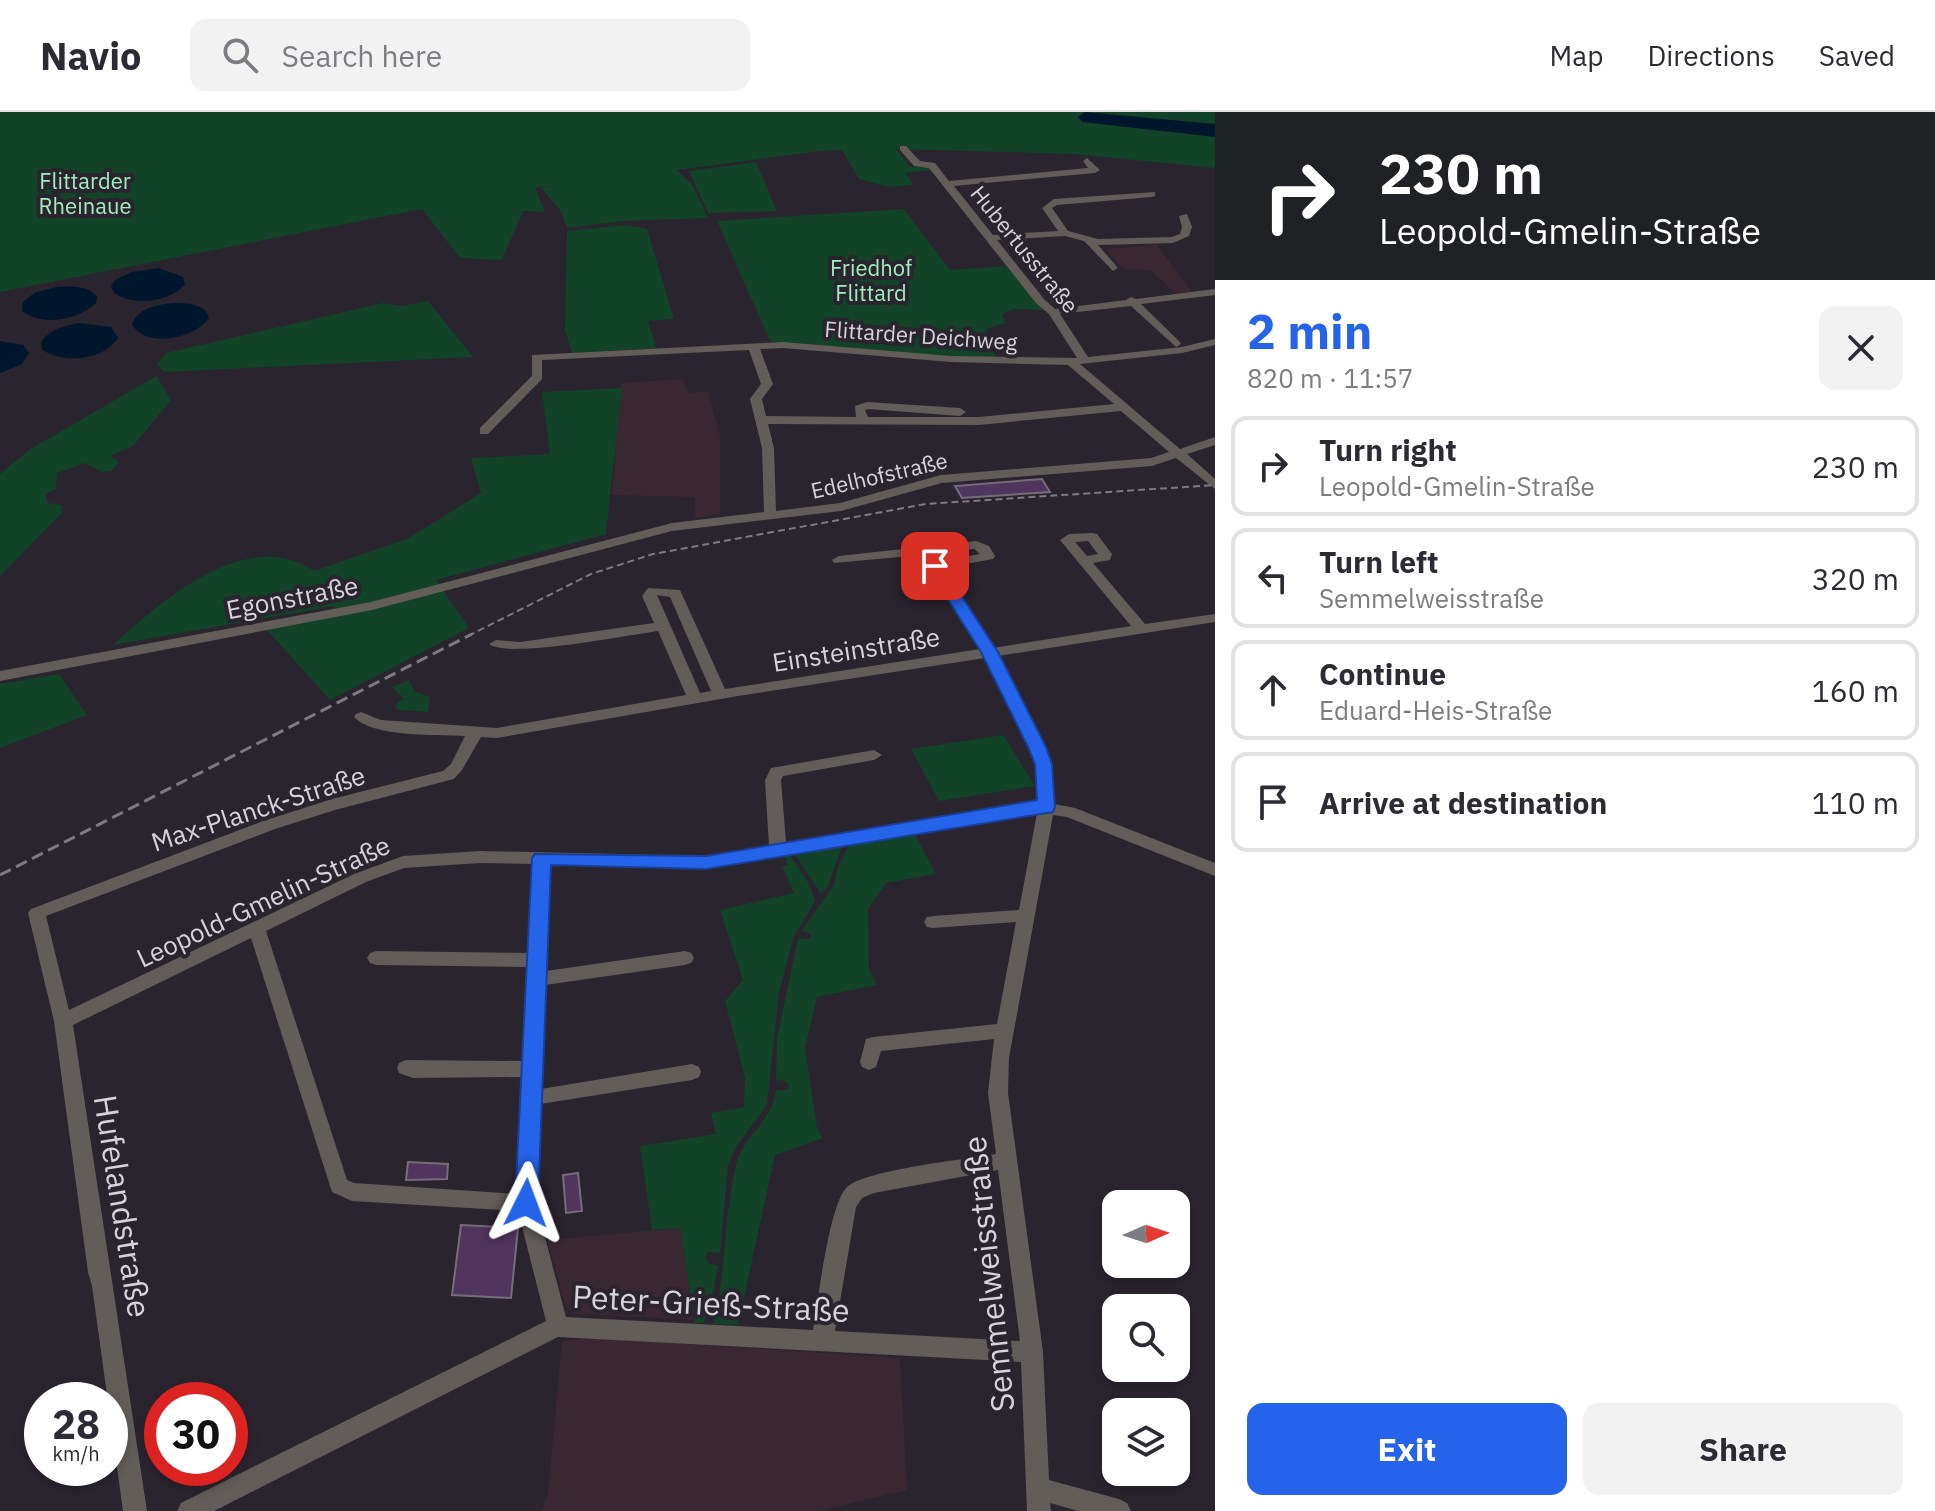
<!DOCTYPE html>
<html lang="en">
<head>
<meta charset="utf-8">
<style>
	:root { --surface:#fff; --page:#f2f2f3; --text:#2b2b33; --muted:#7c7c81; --line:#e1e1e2; --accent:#2563eb }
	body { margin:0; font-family:"IBM Plex Sans",sans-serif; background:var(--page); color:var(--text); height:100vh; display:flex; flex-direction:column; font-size:30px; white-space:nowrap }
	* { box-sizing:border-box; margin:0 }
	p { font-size:26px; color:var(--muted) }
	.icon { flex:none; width:44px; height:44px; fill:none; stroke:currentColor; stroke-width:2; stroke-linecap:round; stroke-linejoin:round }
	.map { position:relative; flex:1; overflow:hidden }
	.sheet { display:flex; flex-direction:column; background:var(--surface); width:720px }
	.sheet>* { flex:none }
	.guide { background:#202124; color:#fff; overflow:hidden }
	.needle { width:52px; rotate:87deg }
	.buttons { position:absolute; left:1102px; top:1078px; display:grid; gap:16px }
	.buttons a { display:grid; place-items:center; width:88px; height:88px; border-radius:16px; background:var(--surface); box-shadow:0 4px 12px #0003; font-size:40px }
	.speed { position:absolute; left:24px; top:1270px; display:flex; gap:16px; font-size:40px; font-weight:700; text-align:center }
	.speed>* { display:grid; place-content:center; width:104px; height:104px; border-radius:50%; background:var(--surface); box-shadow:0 4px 12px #0003; line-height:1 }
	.speed small { font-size:20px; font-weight:400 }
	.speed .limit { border:12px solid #d22; background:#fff; color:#111 }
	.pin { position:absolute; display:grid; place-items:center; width:68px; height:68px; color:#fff; margin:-34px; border-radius:16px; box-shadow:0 4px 12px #0006 }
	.me { position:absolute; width:88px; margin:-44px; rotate:3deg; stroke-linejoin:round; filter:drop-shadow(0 0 6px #0008) }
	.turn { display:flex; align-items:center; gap:28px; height:168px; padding:0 32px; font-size:36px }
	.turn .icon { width:104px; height:104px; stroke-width:2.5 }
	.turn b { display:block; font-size:56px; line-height:68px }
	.round { display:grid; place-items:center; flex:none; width:84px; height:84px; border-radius:16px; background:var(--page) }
	.summary { display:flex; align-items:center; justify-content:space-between; height:136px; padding:0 32px }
	h1 { font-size:48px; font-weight:800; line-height:60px; color:var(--accent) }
	.button { display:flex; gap:16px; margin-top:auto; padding:16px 32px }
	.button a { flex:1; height:92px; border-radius:16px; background:var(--accent); color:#fff; font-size:32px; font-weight:800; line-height:92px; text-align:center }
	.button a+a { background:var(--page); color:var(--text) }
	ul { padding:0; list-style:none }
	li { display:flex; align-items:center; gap:24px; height:100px; margin:0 16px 12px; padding:0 16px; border:4px solid var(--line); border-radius:16px }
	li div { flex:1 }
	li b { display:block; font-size:30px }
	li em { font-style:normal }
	header { display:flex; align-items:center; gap:48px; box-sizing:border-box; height:112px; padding:0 40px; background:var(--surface); border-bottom:2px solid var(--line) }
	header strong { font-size:38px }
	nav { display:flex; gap:44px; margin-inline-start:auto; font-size:28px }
	.search { width:560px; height:72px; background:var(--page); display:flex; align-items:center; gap:20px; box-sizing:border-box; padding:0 28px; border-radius:16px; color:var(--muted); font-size:30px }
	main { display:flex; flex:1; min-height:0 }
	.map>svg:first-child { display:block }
	.education { fill:#392832 }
	.green { fill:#124228 }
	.water { fill:#00162d }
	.building { fill:#50365e; stroke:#756d79; stroke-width:2 }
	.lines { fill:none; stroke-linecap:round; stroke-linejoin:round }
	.minor { fill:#625d59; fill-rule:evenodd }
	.rail-far1 { stroke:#7e7982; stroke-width:2; stroke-dasharray:7 4; stroke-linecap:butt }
	.rail { stroke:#7e7982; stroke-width:3; stroke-dasharray:12 6; stroke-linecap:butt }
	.route { fill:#2563eb; stroke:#184099; stroke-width:2 }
	.labels { text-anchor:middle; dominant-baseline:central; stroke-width:8; stroke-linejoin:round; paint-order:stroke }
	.far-park-label { font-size:22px; fill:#a0eebd; stroke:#2a242e }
	.far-street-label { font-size:22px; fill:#d7d3da; stroke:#2a242e }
	.street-label { font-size:26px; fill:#d7d3da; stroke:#2a242e }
	.near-street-label { font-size:32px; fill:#d7d3da; stroke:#2a242e }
</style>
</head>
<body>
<header>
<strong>Navio</strong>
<div class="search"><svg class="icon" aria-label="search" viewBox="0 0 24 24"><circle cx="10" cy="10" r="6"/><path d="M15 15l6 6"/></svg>Search here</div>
<nav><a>Map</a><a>Directions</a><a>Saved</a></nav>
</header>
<main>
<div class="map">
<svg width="1215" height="1399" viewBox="0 0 1215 1399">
	<rect width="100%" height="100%" fill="#2a242e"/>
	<path class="education" d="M1157,133L1192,180L1177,182L1150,158L1123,157L1106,137Z
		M683,267L688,281L708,279L720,325V402L695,406V385L612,383L621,271Z
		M680,1116L694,1208L576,1202L566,1195L547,1128Z
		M592,1226L900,1246L907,1378L820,1399H541L548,1382L562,1229Z"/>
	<path class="green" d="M0,0H1215V56L1075,42L896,37L910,55L928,54L931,58L905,61L914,73L888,75L859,67L842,38L821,39L677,58L693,74L708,106L623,109L567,116L561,99L541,76L550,74L535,76L545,100L523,99L502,148L460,146L422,97L0,180Z
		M756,50L777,99L708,101L689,59Z
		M904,97L950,158L1007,154L1043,198L1014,197L1002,202L1005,211L986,217L996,248L770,229L717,109Z
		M626,113L647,117L674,207L648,209L656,236L572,241L565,218L567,119Z
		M428,189L473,245L164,260L157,252L166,241L383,191L402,194Z
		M156,264L171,288L133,334L110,344L119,350L111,359L102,360L85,351L57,361L56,377L45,382L48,391L61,393L62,401L0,464V362L29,338Z
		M622,276L606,422L436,468L469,516L330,588L266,517L338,503L334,494L113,533C161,490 246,413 314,459L409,426L481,381L471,346L550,342L542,280Z
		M59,562L87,603L0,636V572Z
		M409,568L415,580L430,585L428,600L398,598L395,593L403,587L392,575Z
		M1003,623L1035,674L939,689L911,637Z
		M914,721L936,762L886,771L868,797L869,857L877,873L817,885L805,936L817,1016L823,1026L775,1043L738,1213L713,1212C727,1160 723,1106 736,1053C742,1025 773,1008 776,978H787L789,974L786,969L776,968L777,926L798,827H811V822L802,818L834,773L838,755L849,733Z
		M842,734L828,774L821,782L795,742Z
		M790,743L809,772L815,789L794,824L779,880L767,993L736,1035L728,1053L720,1141L708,1140L705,1145L708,1151L718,1154L713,1183L704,1211H695L680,1116L652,1118L640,1034L716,1022L711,1001L744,995L745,966L725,889L743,868L720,798L794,781L782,754L788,753L784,744Z"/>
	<path class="water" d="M1085,0L1215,12V25L1082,10L1078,5Z
		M159,156L183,165L185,172C169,191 134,194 114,181L111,174L115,168L132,160Z
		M56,175C70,174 86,173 97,184L96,191C78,208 43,215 22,199V191L34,181Z
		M172,191C186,191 205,191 209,206C195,226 148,237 132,213C137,196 157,193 172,191Z
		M79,211L111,215L118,226C105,248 61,253 42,237L41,230C50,217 64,214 79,211Z
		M0,229L23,233L29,241L22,252L0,261Z"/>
	<path class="building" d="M1042,367L1050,380L962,386L955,374Z
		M408,1050L448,1052L447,1067L406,1068Z
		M578,1061L582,1099L566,1101L563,1063Z
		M461,1113L518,1116L511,1186L452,1183Z"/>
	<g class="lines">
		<path class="minor" d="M900,34H906L920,49L935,51L949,69L1088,56L1083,49L1087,46L1100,58L1095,61L954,74L993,123L1058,119L1042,96L1054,87L1155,80V84L1152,85L1057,93L1052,96L1068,119L1098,127L1172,125L1180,122L1182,115L1179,104L1187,102L1192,115L1189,124L1173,131L1098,133L1118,156L1113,159L1084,129L1065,124L997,128L1044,187L1055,197L1126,188L1131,185L1136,187L1215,177V183L1141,192L1180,230L1181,232L1176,235L1131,194L1060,202L1088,245L1182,235L1215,227V233L1182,241L1080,252L1180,337L1215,325V333L1187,342L1215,367V377L1176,346L1152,354L942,371L841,399L672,419L372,498L0,569V559L371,490L672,411L764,400L762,336L750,287L761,272L749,238L542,248V267L488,322H480V316L532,264V243L783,230L951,244L1077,246L1049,202L1036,191L929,56L914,54L900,38ZM783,236L951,250L1068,253L1114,292L979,305H868L865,298L868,297L960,304L966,300L960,296L867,290L855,294L856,305L766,304L762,287L773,272L760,237ZM1121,299L1169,340L1151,346L941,363L840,391L776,399L774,336L768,312L979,313Z
			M1092,421L1097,422L1112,442L1110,448L1093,451L1145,512L1215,502V510L998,544L1052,652L1054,692L1075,696L1215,751V764L1067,705L1053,703L1009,946L1008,981L1043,1240L1049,1368L1119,1387L1127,1391L1131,1399H1078L1050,1391L1051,1399H1027L1021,1250L558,1225L214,1399H177L181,1391L546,1209L518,1099L352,1089L332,1080L251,826L73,913L147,1399H123L92,1174L88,1160L54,909L28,801L31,797L263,709L332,687L443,659L451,652L465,624C436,622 374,626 354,605L356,602L361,600L381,608L497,616L686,583L658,519C628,523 508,547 489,532L496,528L520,530L654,511L642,484L648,476L680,478L725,577L980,537L921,443L834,451L832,448L839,444L976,429L989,434L995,444L993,447L943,456L993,536L1131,514L1060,428L1069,422ZM1088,429L1098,442L1087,444L1075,430ZM974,437L980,442L939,449L934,442ZM657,483L670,485L711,579L700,581ZM985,546L1036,652L1038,690L786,731L781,668L783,664L874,648L882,643L874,638L777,655L771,656L765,668L769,734L706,744L480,739L403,744L354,762L69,898L46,804L275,717L335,698L454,667L462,658L481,625L497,626L738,584ZM1037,701L1019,798L933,804L927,805L924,810L927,815L933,816L1016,810L997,912L873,925L866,927L860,950L862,955L869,958L876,955L881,939L994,927L988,981L996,1042C967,1047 865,1058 847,1075C829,1092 818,1190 813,1218L566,1205L536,1091L540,992L692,968L699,965L701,960L699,955L692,952L541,977L545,873L685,853L691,851L694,846L691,841L685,839L546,859L550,752L706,756ZM480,751L533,752L529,841L376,839L370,841L367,846L370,851L376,853L528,855L523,949L406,948L399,951L397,956L399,961L413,966L522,965L516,1082L354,1071L347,1068L266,819L366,770L404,756ZM998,1058L1020,1229L835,1219L856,1095L862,1086L874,1081Z"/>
		<path class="rail-far1" d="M468,524L591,462L653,442L926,392L1215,373"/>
		<path class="rail" d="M0,763L472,522"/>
	</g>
	<path class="route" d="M935,449L942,454L998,540L1046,635L1052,652L1055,695L1053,700L706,757L551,753L538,1091L535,1099L526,1102L518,1099L515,1091L532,746L535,742L706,744L1037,688L1035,652L1028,635L981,540L927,454Z"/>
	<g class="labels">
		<g class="far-park-label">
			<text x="85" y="68">Flittarder<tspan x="85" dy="25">Rheinaue</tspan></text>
			<text x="871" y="155">Friedhof<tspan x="871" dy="25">Flittard</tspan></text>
		</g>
		<g class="far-street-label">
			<text transform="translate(1025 137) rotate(51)">Hubertusstraße</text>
			<text transform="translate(921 223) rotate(4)">Flittarder Deichweg</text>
			<text transform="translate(879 363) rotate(-13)">Edelhofstraße</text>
		</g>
		<g class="street-label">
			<text transform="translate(292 485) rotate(-11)">Egonstraße</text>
			<text transform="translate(856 537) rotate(-9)">Einsteinstraße</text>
			<text transform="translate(258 696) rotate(-18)">Max-Planck-Straße</text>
			<text transform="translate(263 789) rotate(-25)">Leopold-Gmelin-Straße</text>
		</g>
		<g class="near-street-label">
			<text transform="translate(123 1094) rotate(81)">Hufelandstraße</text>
			<text transform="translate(988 1162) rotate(-96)">Semmelweisstraße</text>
			<text transform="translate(711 1191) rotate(3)">Peter-Grieß-Straße</text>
		</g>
	</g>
</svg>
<div class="buttons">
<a><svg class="needle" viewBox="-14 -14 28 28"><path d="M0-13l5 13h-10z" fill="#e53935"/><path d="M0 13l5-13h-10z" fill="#7c7c81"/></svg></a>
<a><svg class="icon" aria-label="search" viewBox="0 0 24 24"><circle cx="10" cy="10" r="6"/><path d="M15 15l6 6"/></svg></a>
<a><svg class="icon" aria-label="layers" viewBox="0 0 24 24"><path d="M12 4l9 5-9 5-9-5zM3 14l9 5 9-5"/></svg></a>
</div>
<div class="speed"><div>28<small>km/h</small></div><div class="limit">30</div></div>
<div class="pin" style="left:935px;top:454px;background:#d93025"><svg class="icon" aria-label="arrive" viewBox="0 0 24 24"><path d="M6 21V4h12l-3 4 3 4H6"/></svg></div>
<svg class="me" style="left:526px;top:1091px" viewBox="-20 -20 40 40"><path d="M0-17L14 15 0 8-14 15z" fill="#2563eb" stroke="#fff" stroke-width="4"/></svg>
</div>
<section class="sheet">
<div class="guide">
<div class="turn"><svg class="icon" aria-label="right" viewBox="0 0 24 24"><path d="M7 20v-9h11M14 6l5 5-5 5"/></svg><div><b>230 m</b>Leopold-Gmelin-Straße</div></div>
</div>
<div class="summary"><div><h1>2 min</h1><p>820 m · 11:57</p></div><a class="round"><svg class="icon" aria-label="close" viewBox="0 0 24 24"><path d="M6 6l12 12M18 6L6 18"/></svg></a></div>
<ul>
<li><svg class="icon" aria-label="right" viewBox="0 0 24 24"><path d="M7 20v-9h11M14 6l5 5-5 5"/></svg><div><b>Turn right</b><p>Leopold-Gmelin-Straße</p></div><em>230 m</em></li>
<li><svg class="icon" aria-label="left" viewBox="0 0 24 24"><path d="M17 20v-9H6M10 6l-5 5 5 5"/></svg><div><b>Turn left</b><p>Semmelweisstraße</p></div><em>320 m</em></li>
<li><svg class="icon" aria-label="ahead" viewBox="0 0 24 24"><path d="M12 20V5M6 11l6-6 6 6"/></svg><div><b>Continue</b><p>Eduard-Heis-Straße</p></div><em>160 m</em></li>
<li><svg class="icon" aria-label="arrive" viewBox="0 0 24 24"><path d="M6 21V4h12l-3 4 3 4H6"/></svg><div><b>Arrive at destination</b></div><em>110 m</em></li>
</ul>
<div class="button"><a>Exit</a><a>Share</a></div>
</section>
</main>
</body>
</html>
